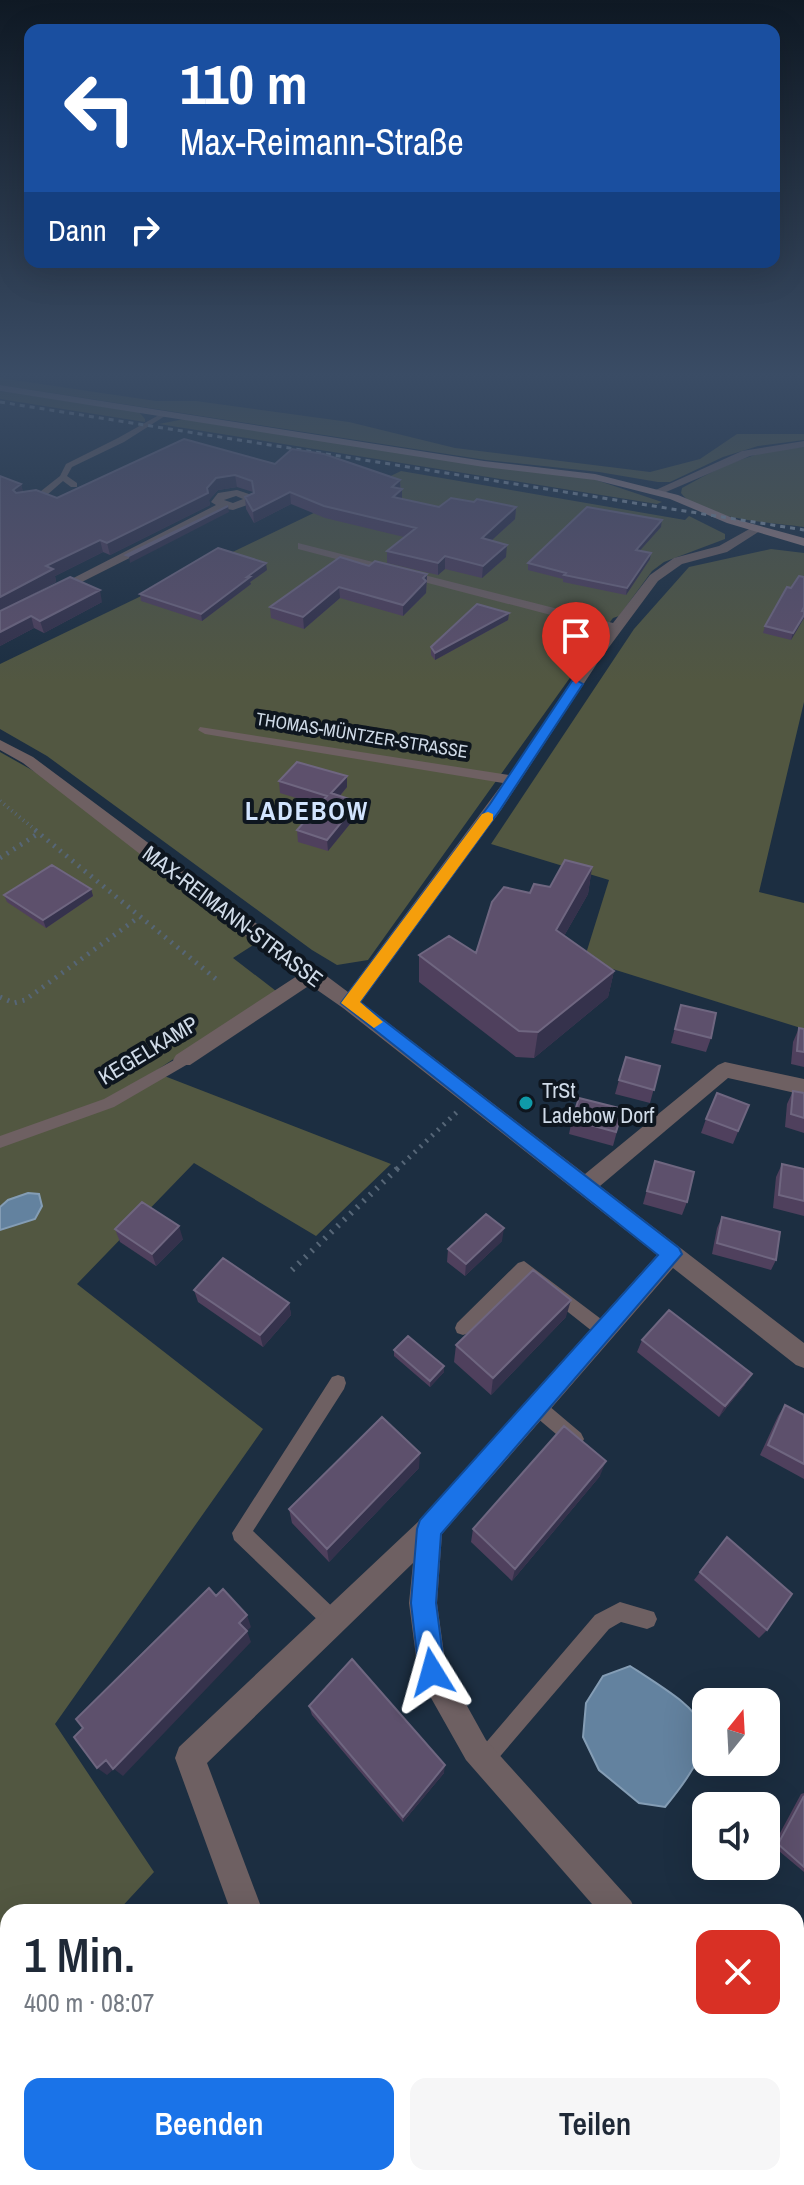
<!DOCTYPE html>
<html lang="de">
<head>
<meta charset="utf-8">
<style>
	:root { --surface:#fff; --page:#f6f6f7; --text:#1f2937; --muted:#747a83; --accent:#1a73e8 }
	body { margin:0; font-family:"Archivo Narrow",sans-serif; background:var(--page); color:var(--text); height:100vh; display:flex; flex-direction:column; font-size:30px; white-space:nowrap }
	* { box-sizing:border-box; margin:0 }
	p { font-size:26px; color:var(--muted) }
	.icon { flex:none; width:44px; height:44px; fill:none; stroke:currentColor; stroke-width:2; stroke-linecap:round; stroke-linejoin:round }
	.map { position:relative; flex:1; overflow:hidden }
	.drawer { position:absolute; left:0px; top:1904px; width:804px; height:282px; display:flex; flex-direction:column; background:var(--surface); border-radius:24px 24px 0 0; box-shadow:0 8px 32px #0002 }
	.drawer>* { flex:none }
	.guide { position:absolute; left:24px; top:24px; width:756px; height:244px; border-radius:16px; box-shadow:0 8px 32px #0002; background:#1a4fa0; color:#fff; overflow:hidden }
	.needle { width:52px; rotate:18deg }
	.buttons { position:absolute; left:692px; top:1688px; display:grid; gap:16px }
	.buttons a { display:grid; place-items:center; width:88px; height:88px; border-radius:16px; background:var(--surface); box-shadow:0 8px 32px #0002; font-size:40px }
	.pin { position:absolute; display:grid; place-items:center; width:68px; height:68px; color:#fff; margin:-82px -34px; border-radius:50% 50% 50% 0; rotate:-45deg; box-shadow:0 0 8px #0007 }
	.pin .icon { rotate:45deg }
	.me { position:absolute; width:88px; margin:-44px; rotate:352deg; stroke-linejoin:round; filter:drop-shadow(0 0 6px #0008) }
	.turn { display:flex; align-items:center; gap:28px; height:168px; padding:0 24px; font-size:36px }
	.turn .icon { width:104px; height:104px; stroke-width:2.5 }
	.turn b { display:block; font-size:56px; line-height:68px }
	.then { display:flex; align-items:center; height:76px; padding:0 24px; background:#0003; gap:16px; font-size:30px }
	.round { display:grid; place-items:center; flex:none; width:84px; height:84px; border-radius:16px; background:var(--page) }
	.overview { display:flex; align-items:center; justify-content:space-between; height:136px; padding:0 24px }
	h1 { font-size:48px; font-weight:600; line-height:60px }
	.cta { display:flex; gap:16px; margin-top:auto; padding:16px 24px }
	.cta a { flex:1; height:92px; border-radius:16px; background:var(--accent); color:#fff; font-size:32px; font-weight:600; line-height:92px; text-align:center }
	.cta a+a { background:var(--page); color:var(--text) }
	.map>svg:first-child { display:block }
	.green { fill:#525741 }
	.water { fill:#63829f; stroke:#849db5; stroke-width:2 }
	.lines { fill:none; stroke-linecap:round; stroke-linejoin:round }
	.path-far2 { stroke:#566677; stroke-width:4; stroke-dasharray:1 4; stroke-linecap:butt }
	.path-far1 { stroke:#566677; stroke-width:5; stroke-dasharray:2 6; stroke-linecap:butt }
	.path { stroke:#566677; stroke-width:6; stroke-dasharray:2 7; stroke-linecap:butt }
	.lane { fill:#6e6062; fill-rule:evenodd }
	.street { fill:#6e6062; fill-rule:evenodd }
	.secondary { fill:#937c7f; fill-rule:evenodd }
	.rail { stroke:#8290a0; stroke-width:3; stroke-dasharray:5 5; stroke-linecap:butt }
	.wall { fill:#4f405d }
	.shaded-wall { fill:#35324c }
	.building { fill:#5d506c; stroke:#6f6680; stroke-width:2 }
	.route { fill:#1a73e8; stroke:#114b97; stroke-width:2 }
	.slow { fill:#f59e0b }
	.culture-dot { fill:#0f9aa8; stroke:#0e161f; stroke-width:3 }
	.labels { text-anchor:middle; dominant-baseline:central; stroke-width:8; stroke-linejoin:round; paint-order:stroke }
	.far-street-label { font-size:18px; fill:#d0dbe8; stroke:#0e161f }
	.street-label { font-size:22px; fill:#d0dbe8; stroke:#0e161f }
	.poi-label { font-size:22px; fill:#d0dbe8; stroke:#0e161f; text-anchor:start }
	.far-district-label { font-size:26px; font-weight:bold; letter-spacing:2px; fill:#d2e4fe; stroke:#0e161f }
</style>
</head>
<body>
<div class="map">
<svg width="804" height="2185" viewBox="0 0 804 2185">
	<rect width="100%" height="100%" fill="#1c2e41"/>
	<path class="green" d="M0,378L156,401H196L349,422L455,448L650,472L700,459L737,434H804V440L758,446L723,457L670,482H658L599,472L486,460L0,385Z
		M0,391L139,412L145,419V422L0,399Z
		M184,419L593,479L662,502L657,504L159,424Z
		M804,447V527C771,522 702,520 681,493L682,488C721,466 759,448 804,447Z
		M401,471L685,520L689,516L725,534V539L664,562L652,571L619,616L613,618L607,626L368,960L337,965L312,950L47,756L0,729V664Z
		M771,549L804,553V702L759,892L804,903V1029L584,960L609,880L491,844L634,629L689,567Z
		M0,752L39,774L258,942L233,958L276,991L154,1072L391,1164L316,1236L194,1163L77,1284L263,1429L55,1724L154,1872L117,1912H8V2178H109L105,2185H0Z"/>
	<path class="water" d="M28,1193L39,1194L42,1206L35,1219L0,1230V1207L8,1200Z
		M630,1666C707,1716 731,1727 665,1807L639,1803L599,1770L583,1737L586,1703L603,1676Z"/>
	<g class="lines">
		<path class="path-far2" d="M0,801L38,832"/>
		<path class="path-far1" d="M35,830L216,979
			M0,858L39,833
			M0,997L14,1003L25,1000L139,917
			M397,1169L459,1110"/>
		<path class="path" d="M292,1270L399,1167"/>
		<path class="lane" d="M166,411L168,414L124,442L72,467L67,476L77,483V487H71L63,481L47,495L27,502L23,500L41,491L60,476L66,464L118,438Z
			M183,1055L188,1056L190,1060L188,1064L114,1107L0,1148V1136L104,1099Z
			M524,1261L609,1325L611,1330L609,1335L603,1338L597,1335L525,1278L469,1333L463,1335L457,1333L455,1328L457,1323L518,1263Z
			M338,1375L344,1377L346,1383L344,1389L253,1531L340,1614L343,1621L340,1628L333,1631L326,1628L234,1540L232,1533L332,1377Z
			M536,1398L542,1400L581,1433L584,1439L581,1445L575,1448L569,1445L530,1412L527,1406L530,1400Z
			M620,1602L654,1612L657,1619L654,1626L647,1629L621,1622L609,1629L491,1767L484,1770L477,1767L474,1760L477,1753L595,1615Z"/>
		<path class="street" d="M804,441V447L750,456L659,495L649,493L742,451Z
			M237,490L252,495L253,503L233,510L227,509L58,594L48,591L216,505L211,502L218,493ZM236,496L243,499L233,503L224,500Z
			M753,527L763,529L727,552L682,564L658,581L598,662L501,810L361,1002L585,1174L718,1065L725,1062L804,1079V1095L728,1078L600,1186L804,1343V1368L796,1365L673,1268L442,1534L437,1603L446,1668L486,1740L631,1901L636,1912H599L466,1760L422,1682L418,1672L409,1603L413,1563L207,1763L263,1912H231L175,1758L179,1747L420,1520L657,1255L343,1008L310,985L190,1065H176L173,1060L176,1055L297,976L23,763L0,750V740L33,757L348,992L503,783L205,734L198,730L200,727L509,775L608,630L298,549V543L613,623L650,575L674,558L719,546Z
			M796,2039L804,2042V2077L796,2074Z
			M363,2178H400L403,2185H366Z"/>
		<path class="secondary" d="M0,385L484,461L595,474L678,495L735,519L804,538V546L727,523L670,499L595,480L484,467L0,391Z"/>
		<path class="rail" d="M0,402L804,530"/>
	</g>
	<path class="wall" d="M275,464L400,480L402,499L439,507H516L515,519L491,541L506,557L482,578L445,569L438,575L387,563V551L404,537L325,518L291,504L254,523L246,509L245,497L253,493V492L237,487L218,490L209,500L210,505L110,555L103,552L55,576L56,582L7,608L102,602L44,633L34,628L0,646L21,484L23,492L57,498Z
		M661,527L640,550L650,559L626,595L563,582V579L528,570V563Z
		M369,566L427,574L426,593L403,616L340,598L304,629L271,618L270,607Z
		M267,570L250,582L251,584L202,621L141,601L140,594Z
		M791,588L804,615V618L791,640L763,633L765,626Z
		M509,613L508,620L435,660L431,655V647Z
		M347,776V787L340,796L358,802V814L328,851L298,842L297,830L319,805L280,793L279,781Z
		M592,867L588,894L564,936L614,971L608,997L534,1058L516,1057L419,982V955L476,953L530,893L550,887Z
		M91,889L93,896L46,928L7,902L4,895Z
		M681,1005L711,1038L706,1052L671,1043Z
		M799,1028L804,1029V1067L791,1064L793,1042Z
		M660,1066L650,1103L615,1094L619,1080Z
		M793,1091L804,1093V1133L785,1127L787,1104Z
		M749,1105L733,1144L701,1133L706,1119Z
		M623,1109L613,1146L569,1134L572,1120Z
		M655,1161L687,1202L682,1215L643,1204Z
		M782,1164L804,1169V1216L773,1208L776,1177Z
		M722,1217L776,1260L771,1270L712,1254L717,1228Z
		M115,1229L183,1239L156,1266L120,1242Z
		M502,1241L465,1276L447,1262L448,1249Z
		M194,1290L289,1303L291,1315L263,1347L198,1302Z
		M566,1317L491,1395L454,1362L456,1345Z
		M642,1340L745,1385L719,1417L637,1352Z
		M394,1350L444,1366V1372L430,1387L394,1356Z
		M785,1405L804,1415V1479L760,1455L778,1416Z
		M419,1468L329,1562L292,1523L289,1509Z
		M600,1476L512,1581L471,1542L473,1529Z
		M727,1537L767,1630L759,1638L694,1580Z
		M309,1706L444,1773L403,1822L312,1715Z
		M804,1793V1872L773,1846L801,1794Z"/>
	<path class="shaded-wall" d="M235,475L237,487L218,490L209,500L210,505L110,555L107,543L207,488L216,478Z
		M400,480V491L402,489V501L393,509L392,487Z
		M21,484L24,496L16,501L13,490Z
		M290,492L291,504L254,523L253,511Z
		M228,506L229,512L130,563L129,556Z
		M516,507L515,519L481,550L482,538Z
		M662,520L661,527L635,556L636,550Z
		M100,540L103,552L55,576L56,582L0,611V597L46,566Z
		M507,545L506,557L482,578L483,566Z
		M651,553L650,559L626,595L627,588Z
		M445,556V569L438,575V563Z
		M266,563L267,570L250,582L251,584L202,621L201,614L247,577Z
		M427,574L426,593L403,616V605Z
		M339,587L340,598L304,629L303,617Z
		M100,590L102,602L44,633L40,621Z
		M509,613L508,620L435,660V653Z
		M804,615V618L791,640L793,633Z
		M31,616L34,628L0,646V632Z
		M347,776V787L332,805L331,793Z
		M358,802V814L328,851L327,840Z
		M592,867L588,894L552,957L556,930Z
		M91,889L93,896L46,928L43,920Z
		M614,971L608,997L534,1058L538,1032Z
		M179,1226L183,1239L156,1266L152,1254Z
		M504,1228L502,1241L465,1276L466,1264Z
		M571,1300L566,1317L491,1395L493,1378Z
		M289,1303L291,1315L263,1347L260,1335Z
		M444,1366V1372L430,1387V1381Z
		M752,1374L745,1385L719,1417L725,1406Z
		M420,1453L419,1468L329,1562L327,1549Z
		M606,1461L600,1476L512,1581L515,1569Z
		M247,1615L251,1627L247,1631L251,1642L123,1776L114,1769L107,1775L97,1768Z
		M445,1765L444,1773L403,1822V1817Z
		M289,2178H299L304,2185H294Z"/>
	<path class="building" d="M184,439L275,464L292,449L324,454L400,480L392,487L402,489L393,497L439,507L451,498L474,502L477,499L516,507L482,538L507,545L483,566L445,556L438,563L387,551L416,528L324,506L290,492L253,511L245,497L254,493L252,481L235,475L216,478L207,488L208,493L107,543L100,540L46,566L53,569L0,597V476L21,484L13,490L16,493L36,490L57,498Z
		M228,506L129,556L126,555Z
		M587,507L662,520L636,550L651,553L627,588L564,575L566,573L528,563Z
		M218,548L266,563L247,577H250L201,614L140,594Z
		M340,557L369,566L375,561L427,574L423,578L426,581L403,605L339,587L303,617L270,607Z
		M799,576L804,577V607L802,611H804V615L793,633L765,626L787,587L791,588Z
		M70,577L100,590L40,621L31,616L0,632V611Z
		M477,604L509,613L435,653L431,647Z
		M297,762L347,776L331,793L358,802L327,840L297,830L327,796L279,781Z
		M565,860L592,867L556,930L614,971L538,1032L519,1031L419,955L449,936L476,953L492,902L504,887L530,893L534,884L550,887Z
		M52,865L91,889L43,920L4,895Z
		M681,1005L716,1013L711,1038L675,1029Z
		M799,1028L804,1029V1052L797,1051Z
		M626,1057L660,1066L654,1090L619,1080Z
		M793,1091L804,1093V1118L791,1114Z
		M717,1093L749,1105L738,1131L706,1119Z
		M579,1098L623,1109L616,1132L572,1120Z
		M655,1161L694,1172L687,1202L647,1191Z
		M782,1164L804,1169V1201L779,1195Z
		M142,1202L179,1226L152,1254L115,1229Z
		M486,1214L504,1228L466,1264L448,1249Z
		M722,1217L780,1232L776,1260L717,1243Z
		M223,1258L289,1303L260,1335L194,1290Z
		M533,1270L571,1300L493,1378L456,1345Z
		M669,1310L752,1374L725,1406L642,1340Z
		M408,1336L444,1366L430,1381L394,1350Z
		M785,1405L804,1415V1464L768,1445Z
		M382,1417L420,1453L327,1549L289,1509Z
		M564,1426L606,1461L515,1569L473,1529Z
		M727,1537L792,1594L767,1630L700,1572Z
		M209,1588L216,1596L223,1589L247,1615L239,1623L247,1631L113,1769L106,1760L97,1768L74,1737L83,1728L76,1719Z
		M352,1659L445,1765L403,1817L309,1706Z
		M804,1796V1867L778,1844Z
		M200,2178H289L294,2185H195Z"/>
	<linearGradient id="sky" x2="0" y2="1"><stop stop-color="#0f1924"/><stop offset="0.55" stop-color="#3a4c65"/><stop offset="1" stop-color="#3a4c65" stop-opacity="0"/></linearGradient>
	<rect width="804" height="682" fill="url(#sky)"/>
	<path class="route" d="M576,680L583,684L500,810L360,1002L679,1248L682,1254L441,1534L436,1603L445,1672L442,1682L432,1685L423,1682L419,1672L411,1603L417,1529L420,1520L658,1255L341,1003L490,804L572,681Z"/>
	<path class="slow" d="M488,812L493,814V820L360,1002L383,1022L374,1028L341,1003L482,814Z"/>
	<circle class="culture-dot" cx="526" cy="1103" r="8"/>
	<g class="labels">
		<g class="far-street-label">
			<text transform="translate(362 735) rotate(9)">THOMAS-MÜNTZER-STRASSE</text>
		</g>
		<g class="street-label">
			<text transform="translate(233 916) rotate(37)">MAX-REIMANN-STRASSE</text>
			<text transform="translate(148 1050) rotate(-31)">KEGELKAMP</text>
		</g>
		<g class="poi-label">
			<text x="542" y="1090">TrSt<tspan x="542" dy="25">Ladebow Dorf</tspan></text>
		</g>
		<g class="far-district-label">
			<text x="307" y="810">LADEBOW</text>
		</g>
	</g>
</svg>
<div class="buttons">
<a><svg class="needle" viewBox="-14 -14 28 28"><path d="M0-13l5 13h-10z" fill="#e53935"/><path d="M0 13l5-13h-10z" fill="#747a83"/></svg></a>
<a><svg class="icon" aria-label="sound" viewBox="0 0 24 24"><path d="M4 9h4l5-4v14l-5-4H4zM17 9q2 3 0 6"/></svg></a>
</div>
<div class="pin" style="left:576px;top:684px;background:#d93025"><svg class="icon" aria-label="arrive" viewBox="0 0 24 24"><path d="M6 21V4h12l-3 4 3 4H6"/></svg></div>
<svg class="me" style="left:432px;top:1672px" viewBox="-20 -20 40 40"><path d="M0-17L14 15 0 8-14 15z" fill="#1a73e8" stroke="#fff" stroke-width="4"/></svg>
<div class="guide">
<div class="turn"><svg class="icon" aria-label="left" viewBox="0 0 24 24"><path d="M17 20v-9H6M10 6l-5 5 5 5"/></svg><div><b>110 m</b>Max-Reimann-Straße</div></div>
<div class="then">Dann<svg class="icon" aria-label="right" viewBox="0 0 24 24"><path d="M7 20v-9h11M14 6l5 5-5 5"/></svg></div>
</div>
<section class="drawer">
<div class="overview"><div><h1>1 Min.</h1><p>400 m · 08:07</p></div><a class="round" style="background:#d93025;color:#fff"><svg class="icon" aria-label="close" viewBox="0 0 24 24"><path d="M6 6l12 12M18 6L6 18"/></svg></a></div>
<div class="cta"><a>Beenden</a><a>Teilen</a></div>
</section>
</div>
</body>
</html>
